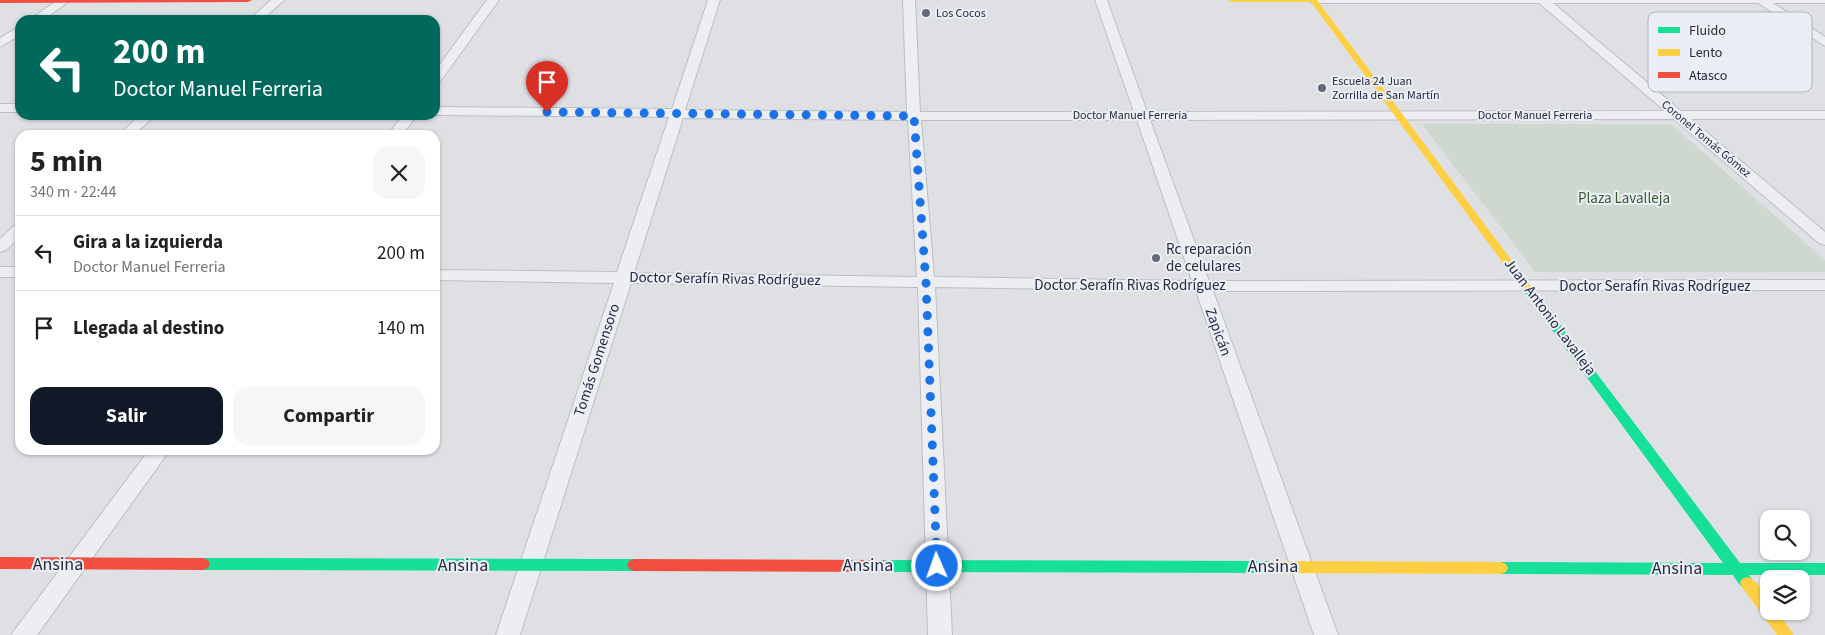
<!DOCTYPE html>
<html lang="es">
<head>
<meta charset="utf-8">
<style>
	:root { --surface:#fff; --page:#f6f6f6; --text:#202124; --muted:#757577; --line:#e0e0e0; --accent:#111827 }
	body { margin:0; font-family:"Source Sans 3",sans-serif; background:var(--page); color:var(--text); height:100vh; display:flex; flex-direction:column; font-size:19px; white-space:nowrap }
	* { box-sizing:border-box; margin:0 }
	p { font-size:16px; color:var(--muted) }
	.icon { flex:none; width:28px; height:28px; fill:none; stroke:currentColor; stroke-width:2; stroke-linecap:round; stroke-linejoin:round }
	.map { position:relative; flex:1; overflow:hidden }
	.sheet { position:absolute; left:15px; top:130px; width:425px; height:325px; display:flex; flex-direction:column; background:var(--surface); border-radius:15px; box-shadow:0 1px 4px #0004 }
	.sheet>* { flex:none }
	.guide { position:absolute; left:15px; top:15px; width:425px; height:105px; border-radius:15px; box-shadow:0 1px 4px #0004; background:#00695c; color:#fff; overflow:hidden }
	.controls { position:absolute; left:1760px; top:510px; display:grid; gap:10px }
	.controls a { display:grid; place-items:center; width:50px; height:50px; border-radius:10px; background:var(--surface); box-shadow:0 1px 4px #0004; font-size:25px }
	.pin { position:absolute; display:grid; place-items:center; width:42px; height:42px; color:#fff; margin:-51px -21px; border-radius:50% 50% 50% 0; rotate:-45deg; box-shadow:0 0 5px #0007 }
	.pin .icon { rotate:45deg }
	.me { position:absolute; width:55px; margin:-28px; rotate:358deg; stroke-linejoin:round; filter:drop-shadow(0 0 4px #0008) }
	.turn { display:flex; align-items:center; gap:18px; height:105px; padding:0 15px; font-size:22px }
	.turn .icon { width:65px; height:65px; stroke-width:2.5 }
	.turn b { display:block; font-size:35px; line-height:42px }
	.round { display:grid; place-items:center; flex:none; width:52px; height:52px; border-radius:15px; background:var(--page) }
	.summary { display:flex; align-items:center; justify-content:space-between; height:85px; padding:0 15px }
	h1 { font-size:30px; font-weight:700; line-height:38px }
	.button { display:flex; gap:10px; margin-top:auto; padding:10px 15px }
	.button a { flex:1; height:58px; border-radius:15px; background:var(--accent); color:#fff; font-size:20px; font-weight:700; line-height:58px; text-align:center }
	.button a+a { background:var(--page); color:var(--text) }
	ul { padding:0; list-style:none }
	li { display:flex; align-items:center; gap:15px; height:75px; padding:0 15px; border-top:1px solid var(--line) }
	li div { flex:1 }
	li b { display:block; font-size:19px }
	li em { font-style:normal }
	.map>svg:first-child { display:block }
	.green { fill:#ced8ce }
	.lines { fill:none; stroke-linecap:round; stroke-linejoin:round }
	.street-casing { stroke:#bdbec2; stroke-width:2 }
	.street { fill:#edeef1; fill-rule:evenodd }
	.fast { fill:#16e098; fill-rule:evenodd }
	.slow { fill:#ffcf43; fill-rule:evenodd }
	.jam { fill:#f24e42; fill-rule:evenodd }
	.route { stroke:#1a73e8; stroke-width:9; stroke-dasharray:0 16.2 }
	.poi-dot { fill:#656b78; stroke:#ebeef5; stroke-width:2 }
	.labels { text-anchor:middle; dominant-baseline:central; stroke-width:4; stroke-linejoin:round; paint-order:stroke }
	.far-poi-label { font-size:12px; fill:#242c3e; stroke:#ebeef5; text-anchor:start }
	.far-street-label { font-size:12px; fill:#242c3e; stroke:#ebeef5 }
	.park-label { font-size:15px; fill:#355b31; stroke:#ebeef5 }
	.poi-label { font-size:15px; fill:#242c3e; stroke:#ebeef5; text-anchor:start }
	.street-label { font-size:15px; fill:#242c3e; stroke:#ebeef5 }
	.near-street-label { font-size:18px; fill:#242c3e; stroke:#ebeef5 }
	.key { fill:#ebeef5; stroke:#afb4be; stroke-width:1 }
	.key-label { font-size:14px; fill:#242c3e }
</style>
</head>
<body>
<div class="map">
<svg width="1825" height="635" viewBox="0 0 1825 635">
	<rect width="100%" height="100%" fill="#dfe0e4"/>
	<path class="green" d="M1422,124H1671L1825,260V272H1535Z"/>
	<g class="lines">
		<defs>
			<path id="street" d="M58,0H71L43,20H29Z
				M271,0H284L262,20H249Z
				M487,0H499L439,83L435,84V71Z
				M708,0H720L685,110L907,112L903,0H915L920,112H1134L1095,0H1107L1147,112L1665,111L1539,3H1313L1307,0H1825V3H1773L1825,37V46L1758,3H1553L1681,111H1825V119H1691L1825,232V245L1819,243L1674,119L1150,120L1209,281L1825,280V290L1213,291L1338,635H1314L1196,291L935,287L952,635H928L918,287L631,283L520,635H496L614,283L435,280V270L617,272L669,117L435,115V107L672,109ZM683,118L908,120L917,277L634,273ZM921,120H1137L1192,281L934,277Z
				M20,26V35L0,47V38Z
				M0,104H20V112H0Z
				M140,115H155L134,135H119Z
				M403,115H417L402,135H388Z
				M20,224V237L6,250L0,252V239L14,226Z
				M0,267H20V277H0Z
				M149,450H170L37,635H11Z"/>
		</defs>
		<use href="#street" class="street-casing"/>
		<use href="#street" class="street"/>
		<path class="fast" d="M1529,288L1533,289L1740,563H1825V575H1749L1754,583L1752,587C1742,591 1738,583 1733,575L1501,574L1496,572L1494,568L1496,564L1501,562L1723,563L1525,293L1524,291L1525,289Z
			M203,558L634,559L639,561L641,565L639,569L634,571L203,570L198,568L196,564L198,560Z
			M881,560L1269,561L1274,563L1276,567L1274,571L1269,573L881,572L876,570L874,566L876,562Z"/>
		<path class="slow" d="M1228,0H1317L1533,289L1534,291L1533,293H1525L1311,2H1232Z
			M1269,561L1501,562L1506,564L1508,568L1506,572L1501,574L1269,573L1264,571L1262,567L1264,563Z
			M1747,577C1760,581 1769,599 1769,611H1777L1794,635H1777L1742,587L1740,583L1742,579Z"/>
		<path class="jam" d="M0,0H252L248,2L0,3Z
			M0,557L203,558L208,560L210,564L208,568L203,570L0,569Z
			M634,559L881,560L886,562L888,566L886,570L881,572L634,571L629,569L627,565L629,561Z"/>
	</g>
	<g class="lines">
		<path class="route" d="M547,112L914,116L926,283L937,566"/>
	</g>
	<g class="poi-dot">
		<circle cx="926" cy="13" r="5"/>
		<circle cx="1322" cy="88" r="5"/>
		<circle cx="1156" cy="258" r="5"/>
	</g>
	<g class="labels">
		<g class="far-poi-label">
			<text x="936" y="13">Los Cocos</text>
			<text x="1332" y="81">Escuela 24 Juan<tspan x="1332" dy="14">Zorrilla de San Martín</tspan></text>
		</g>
		<g class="far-street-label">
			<text x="1130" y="115">Doctor Manuel Ferreria</text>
			<text x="1535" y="115">Doctor Manuel Ferreria</text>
			<text transform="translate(1706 139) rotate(40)">Coronel Tomás Gómez</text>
		</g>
		<g class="park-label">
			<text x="1624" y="198">Plaza Lavalleja</text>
		</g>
		<g class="poi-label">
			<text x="1166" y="249">Rc reparación<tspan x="1166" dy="17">de celulares</tspan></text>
		</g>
		<g class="street-label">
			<text transform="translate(725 279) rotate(1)">Doctor Serafín Rivas Rodríguez</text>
			<text x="1130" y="285">Doctor Serafín Rivas Rodríguez</text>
			<text x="1655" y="286">Doctor Serafín Rivas Rodríguez</text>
			<text transform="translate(1550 317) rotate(53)">Juan Antonio Lavalleja</text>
			<text transform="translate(1218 332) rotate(70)">Zapicán</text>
			<text transform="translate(597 360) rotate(-72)">Tomás Gomensoro</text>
		</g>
		<g class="near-street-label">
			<text x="58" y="564">Ansina</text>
			<text x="463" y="565">Ansina</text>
			<text x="868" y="565">Ansina</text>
			<text x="1273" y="566">Ansina</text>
			<text x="1677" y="568">Ansina</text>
		</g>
	</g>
	<rect x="1648" y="12" width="164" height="80" rx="8" class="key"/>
	<rect x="1658" y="27" width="22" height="6" fill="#16e098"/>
	<rect x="1658" y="49" width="22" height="7" fill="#ffcf43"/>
	<rect x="1658" y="72" width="22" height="6" fill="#f24e42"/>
	<g class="key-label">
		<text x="1689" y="35">Fluido</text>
		<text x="1689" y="57">Lento</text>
		<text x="1689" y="80">Atasco</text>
	</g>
</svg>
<div class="controls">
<a><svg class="icon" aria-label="search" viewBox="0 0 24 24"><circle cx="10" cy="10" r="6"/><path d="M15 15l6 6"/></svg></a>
<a><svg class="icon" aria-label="layers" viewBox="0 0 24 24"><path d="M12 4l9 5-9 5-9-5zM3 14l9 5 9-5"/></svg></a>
</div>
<div class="pin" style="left:547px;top:112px;background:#d93025"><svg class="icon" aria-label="arrive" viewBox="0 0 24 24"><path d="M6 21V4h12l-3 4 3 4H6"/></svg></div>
<svg class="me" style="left:937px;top:566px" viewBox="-20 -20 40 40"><circle r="17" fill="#1a73e8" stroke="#fff" stroke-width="3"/><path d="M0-11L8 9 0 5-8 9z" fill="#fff"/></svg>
<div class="guide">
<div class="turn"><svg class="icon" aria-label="left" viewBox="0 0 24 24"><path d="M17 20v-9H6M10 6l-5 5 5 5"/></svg><div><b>200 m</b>Doctor Manuel Ferreria</div></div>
</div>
<section class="sheet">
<div class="summary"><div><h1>5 min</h1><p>340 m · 22:44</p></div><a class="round"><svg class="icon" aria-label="close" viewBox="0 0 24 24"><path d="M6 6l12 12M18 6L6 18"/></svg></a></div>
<ul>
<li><svg class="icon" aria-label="left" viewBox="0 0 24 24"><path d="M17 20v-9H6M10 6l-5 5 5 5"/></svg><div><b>Gira a la izquierda</b><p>Doctor Manuel Ferreria</p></div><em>200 m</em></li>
<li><svg class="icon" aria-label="arrive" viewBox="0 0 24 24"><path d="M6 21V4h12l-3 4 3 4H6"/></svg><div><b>Llegada al destino</b></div><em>140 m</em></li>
</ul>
<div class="button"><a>Salir</a><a>Compartir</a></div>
</section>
</div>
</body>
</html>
